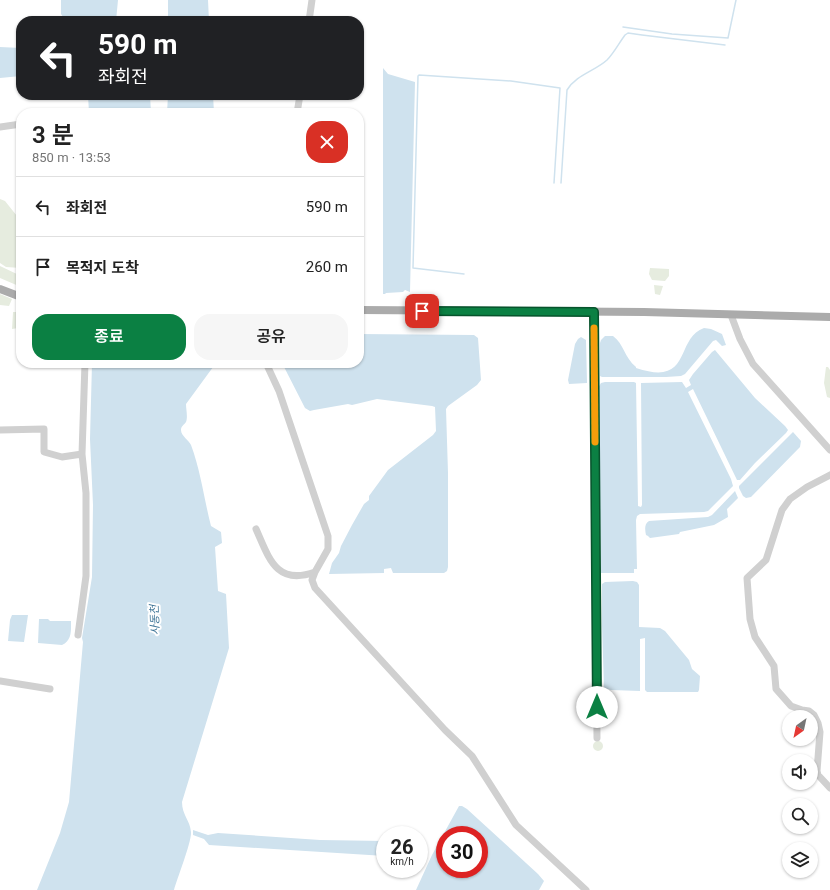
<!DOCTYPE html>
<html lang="ko">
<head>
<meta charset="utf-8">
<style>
	:root { --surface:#fff; --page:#f6f6f6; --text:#222; --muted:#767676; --line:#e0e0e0; --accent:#0b8043 }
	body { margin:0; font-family:Roboto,"Noto Sans KR",sans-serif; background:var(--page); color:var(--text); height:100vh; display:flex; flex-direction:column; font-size:15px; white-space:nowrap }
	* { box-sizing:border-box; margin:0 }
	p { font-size:13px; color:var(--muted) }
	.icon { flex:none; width:22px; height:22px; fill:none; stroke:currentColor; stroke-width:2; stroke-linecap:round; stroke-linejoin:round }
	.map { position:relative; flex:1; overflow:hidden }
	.panel { position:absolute; left:16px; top:108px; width:348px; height:260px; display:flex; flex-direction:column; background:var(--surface); border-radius:16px; box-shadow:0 1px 3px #0004 }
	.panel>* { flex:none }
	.hud { position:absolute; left:16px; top:16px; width:348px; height:84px; border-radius:16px; box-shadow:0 1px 3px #0004; background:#202124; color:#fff; overflow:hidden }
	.needle { width:26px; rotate:213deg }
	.fabs { position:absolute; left:782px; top:710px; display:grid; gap:8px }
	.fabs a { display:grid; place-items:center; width:36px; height:36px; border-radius:50%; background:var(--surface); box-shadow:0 1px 3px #0004; font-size:20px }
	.speed { position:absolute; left:376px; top:826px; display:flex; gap:8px; font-size:20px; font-weight:700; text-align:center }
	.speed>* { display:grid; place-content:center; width:52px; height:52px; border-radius:50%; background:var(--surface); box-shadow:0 1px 3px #0004; line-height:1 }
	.speed small { font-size:10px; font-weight:400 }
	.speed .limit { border:6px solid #d22; background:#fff; color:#111 }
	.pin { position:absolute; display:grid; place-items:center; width:34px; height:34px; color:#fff; margin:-17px; border-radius:8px; box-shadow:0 2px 6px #0006 }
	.me { position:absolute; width:44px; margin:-22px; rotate:0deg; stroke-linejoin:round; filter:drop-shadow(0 0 3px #0008) }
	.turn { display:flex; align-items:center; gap:14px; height:84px; padding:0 16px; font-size:18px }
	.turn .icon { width:52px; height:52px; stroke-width:2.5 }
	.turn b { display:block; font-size:28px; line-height:34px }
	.round { display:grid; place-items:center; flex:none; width:42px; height:42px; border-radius:16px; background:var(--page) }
	.headline { display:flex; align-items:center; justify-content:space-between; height:68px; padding:0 16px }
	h1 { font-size:24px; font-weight:600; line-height:30px }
	.action { display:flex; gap:8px; margin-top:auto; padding:8px 16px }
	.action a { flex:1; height:46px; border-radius:16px; background:var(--accent); color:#fff; font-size:16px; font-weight:600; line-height:46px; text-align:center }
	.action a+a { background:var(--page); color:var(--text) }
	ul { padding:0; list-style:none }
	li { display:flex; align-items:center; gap:12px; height:60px; padding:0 16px; border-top:1px solid var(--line) }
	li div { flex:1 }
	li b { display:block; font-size:15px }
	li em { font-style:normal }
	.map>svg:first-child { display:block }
	.green { fill:#e6ecdf }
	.water { fill:#cfe2ee; fill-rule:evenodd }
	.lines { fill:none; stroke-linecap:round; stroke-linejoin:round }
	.stream { stroke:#cfe2ee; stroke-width:1.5 }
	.minor { stroke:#d0d0d0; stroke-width:7 }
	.major { stroke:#ababab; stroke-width:8 }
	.route-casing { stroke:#07532c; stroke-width:10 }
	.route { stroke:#0b8043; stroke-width:7 }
	.slow { stroke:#f59e0b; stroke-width:7 }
	.labels { text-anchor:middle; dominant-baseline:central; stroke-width:4; stroke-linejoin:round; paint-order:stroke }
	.water-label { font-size:11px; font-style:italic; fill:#3f7597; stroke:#fff }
</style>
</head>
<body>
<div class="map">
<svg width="830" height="890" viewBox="0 0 830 890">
	<rect width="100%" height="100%" fill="#fff"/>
	<path class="green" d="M0,199L5,201L21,221V268L6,267L0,263Z
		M0,266L21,276V287L0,278Z
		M650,268L669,269V276L665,281L652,280L649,274Z
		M654,285L663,286L660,295L655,294Z
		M0,294L12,299L9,306L0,305Z
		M13,312H18V328L12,329Z
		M826,367H828L830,370V398L827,397L824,383Z
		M593 746a5 5 0 1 1 10 0a5 5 0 1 1-10 0Z"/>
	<path class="water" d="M61,0H118L116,21H66L61,14Z
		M168,0H208L209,21H168Z
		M0,47L21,48V76L0,78Z
		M383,68L388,74L415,82L410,292L405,290L403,292L386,293L385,294H383Z
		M88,95H150L151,113H89Z
		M168,95H213L214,113H167Z
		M704,328L711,329L722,334L726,345L722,346L716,340L713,341L685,374L681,376L666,377H602L600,376V343L601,340L605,336H613C624,344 624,357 636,367V368C693,387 674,339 704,328Z
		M359,334L474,335L478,338L481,380L477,385L448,406L446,409L448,473V567L447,571L444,573H393L391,568L384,569V573L329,574L332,563L339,553L341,546L352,525L364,504L369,500V496L388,470L433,435L436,431L435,407L432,406L377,399L352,405L348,404L314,410L310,411L305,408L282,363H359Z
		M581,337L586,340L587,382V383L569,384L568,380L575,344L578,339Z
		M715,350L755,398L785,426L788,430L786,433L755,463L740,480H737L693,389L688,392L731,479L733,486L708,511L704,512L640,514L637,516L636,520L637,569H634V573H601L598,388L601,383L605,382H634L636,383L638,506L641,507L642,505L641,383L682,382L686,388L691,385L689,380L693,374L712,352Z
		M92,363H216L186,404C186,409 188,417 186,422C184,425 181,426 181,430C181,436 189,440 191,445C201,472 204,499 211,526L221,532L222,543L215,547L218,591L226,594L229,648L182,802C182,815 190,820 191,832C192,841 177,879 174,890H37L60,833L69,802L83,642L82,638L92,577L93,505L90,439Z
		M793,432L801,441L800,447L751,497L746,498L743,496L739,488V486Z
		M735,491L738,498L727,509L728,517L714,525L680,532L679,534L650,538L648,536L646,535C645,530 644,524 649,521L708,517L712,515Z
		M633,581L637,582L639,585V627L660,628L665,631L689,660L692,669L700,676L699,690L698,692H647L645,690V638L640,639V691L611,690L604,688L602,625V584L605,582Z
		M12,615H28L24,642L8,641L10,620Z
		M39,619H48L50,621H71C71,631 72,640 62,645L38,643Z
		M459,806H462L467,809L538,874L544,881L539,890H416L432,855ZM445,835H479V869H445Z
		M193,830L208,835L218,833L320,840L385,841V856L209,845L204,839L193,835Z"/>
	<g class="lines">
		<path class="stream" d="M623,27L672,34L728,38L736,0
			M561,183L567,90C576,75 595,71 607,60C614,53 619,43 625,35L628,33L642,35L725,45
			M464,274L413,268L418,76L419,75L511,81L560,88L554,183"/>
		<path class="minor" d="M309,21L312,0
			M297,113L300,95
			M0,127L21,124
			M594,312L597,738
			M731,315L740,339L753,364L830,450
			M0,430L44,429V452L62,457L82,454
			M830,475L807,487L790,499L782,510L766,560L747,578L750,619L755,637L774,666L776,689L791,706L802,710L809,711L814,715L818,723L820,732L817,771L818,775L830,788
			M256,529C269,558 276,586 315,572L328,549V536L279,391L266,363
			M315,572L312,580L315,588L445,730L472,756L516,825L586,890
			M78,635L86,576V493L82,454L85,363
			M0,681L50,689"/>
		<path class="major" d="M0,289L21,297
			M359,310L644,312L830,317"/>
	</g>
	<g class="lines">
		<defs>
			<path id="route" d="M422,311L594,312L597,707"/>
		</defs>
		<use href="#route" class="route-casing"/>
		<use href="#route" class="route"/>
		<path class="slow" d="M594,328L595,442"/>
	</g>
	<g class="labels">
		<g class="water-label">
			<text transform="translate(155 620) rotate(-92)">사동천</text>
		</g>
	</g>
</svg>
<div class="fabs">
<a><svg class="needle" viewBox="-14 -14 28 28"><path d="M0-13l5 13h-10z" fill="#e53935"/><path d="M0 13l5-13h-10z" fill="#767676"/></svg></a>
<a><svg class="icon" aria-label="sound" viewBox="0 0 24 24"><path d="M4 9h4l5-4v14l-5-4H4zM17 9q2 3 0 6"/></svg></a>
<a><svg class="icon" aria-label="search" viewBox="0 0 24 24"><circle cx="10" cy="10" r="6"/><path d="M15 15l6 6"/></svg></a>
<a><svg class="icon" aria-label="layers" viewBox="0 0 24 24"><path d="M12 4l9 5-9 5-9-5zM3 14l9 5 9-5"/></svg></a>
</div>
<div class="speed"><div>26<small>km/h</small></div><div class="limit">30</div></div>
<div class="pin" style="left:422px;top:311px;background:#d93025"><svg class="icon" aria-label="arrive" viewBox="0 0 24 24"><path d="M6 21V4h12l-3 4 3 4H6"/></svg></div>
<svg class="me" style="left:597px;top:707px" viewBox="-20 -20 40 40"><circle r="19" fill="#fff"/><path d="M0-13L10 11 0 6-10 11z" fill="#0b8043"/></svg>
<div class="hud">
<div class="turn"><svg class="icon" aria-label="left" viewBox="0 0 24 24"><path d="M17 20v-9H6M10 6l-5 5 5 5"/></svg><div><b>590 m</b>좌회전</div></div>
</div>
<section class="panel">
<div class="headline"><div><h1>3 분</h1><p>850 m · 13:53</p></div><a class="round" style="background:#d93025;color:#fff"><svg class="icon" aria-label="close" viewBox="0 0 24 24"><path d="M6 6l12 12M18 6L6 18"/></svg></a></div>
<ul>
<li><svg class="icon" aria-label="left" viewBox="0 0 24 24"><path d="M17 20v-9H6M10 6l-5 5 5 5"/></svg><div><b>좌회전</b></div><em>590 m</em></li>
<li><svg class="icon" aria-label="arrive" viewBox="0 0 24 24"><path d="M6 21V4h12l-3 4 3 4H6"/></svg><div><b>목적지 도착</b></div><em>260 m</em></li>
</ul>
<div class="action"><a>종료</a><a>공유</a></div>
</section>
</div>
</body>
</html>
